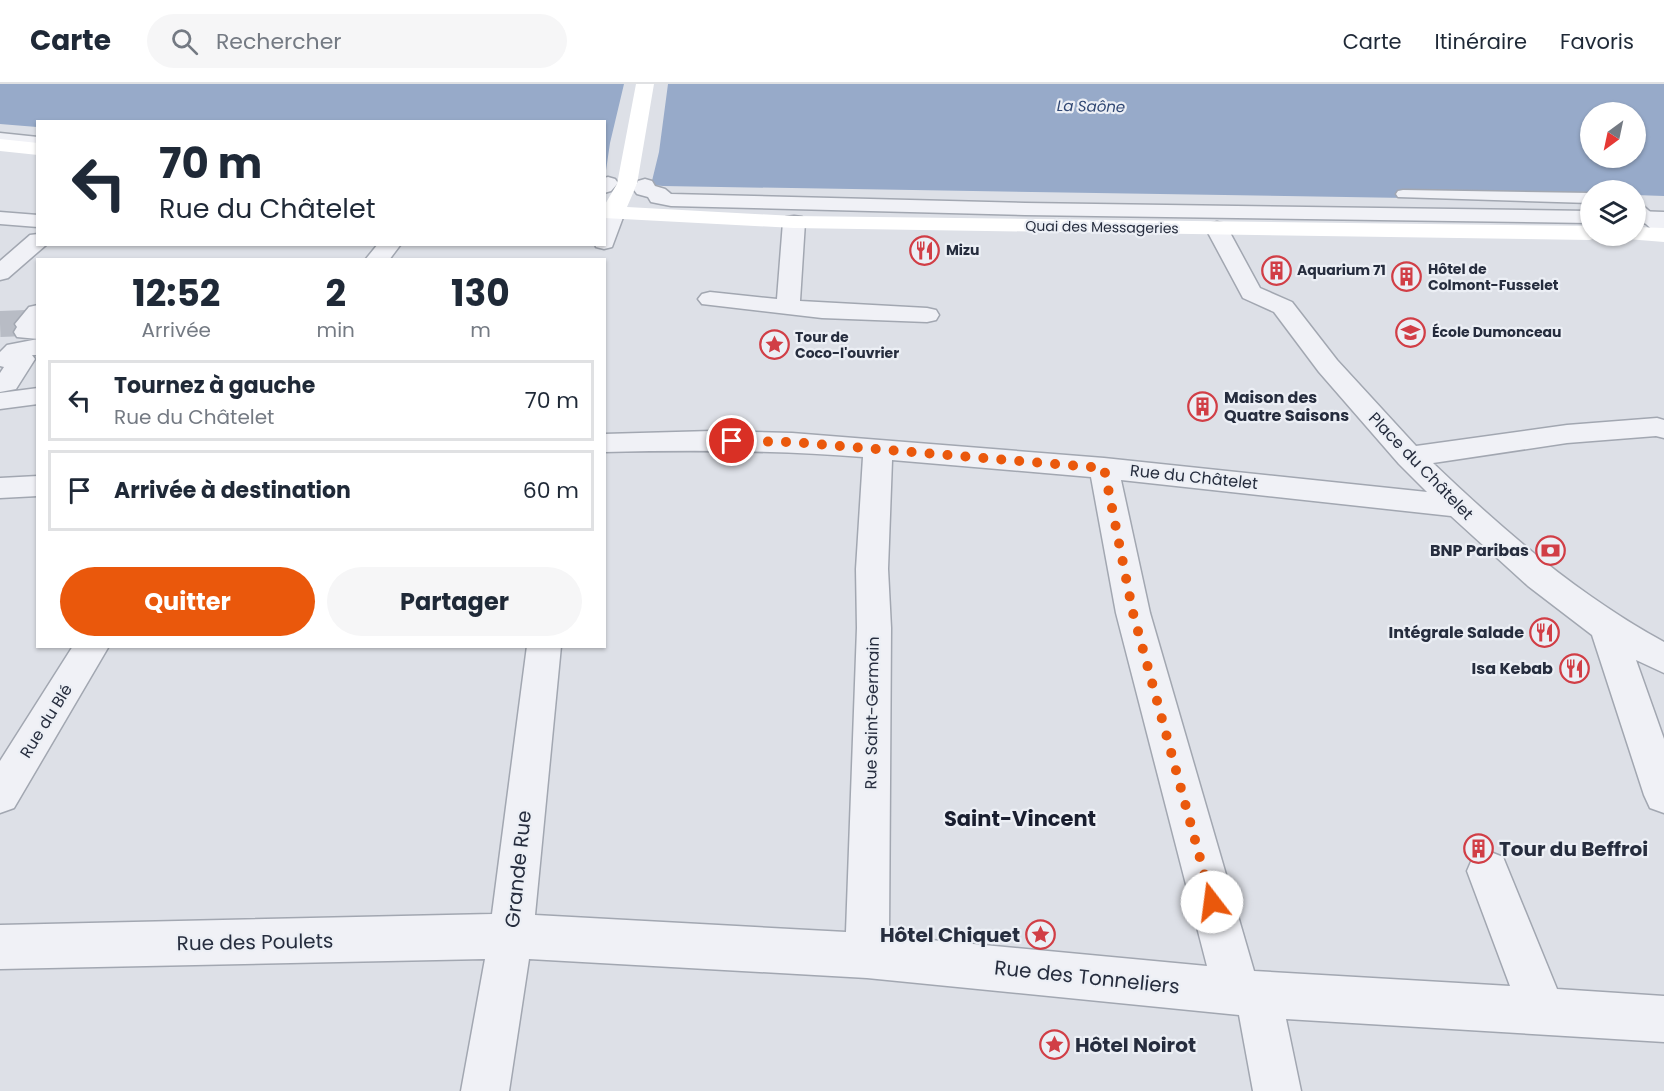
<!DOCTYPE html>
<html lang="fr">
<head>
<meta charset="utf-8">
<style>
	:root { --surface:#fff; --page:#f6f6f7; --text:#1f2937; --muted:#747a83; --line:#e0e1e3; --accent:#ea580c }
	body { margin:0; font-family:Poppins,sans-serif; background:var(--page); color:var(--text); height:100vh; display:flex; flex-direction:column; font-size:22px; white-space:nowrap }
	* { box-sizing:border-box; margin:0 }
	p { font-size:20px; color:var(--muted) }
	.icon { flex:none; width:33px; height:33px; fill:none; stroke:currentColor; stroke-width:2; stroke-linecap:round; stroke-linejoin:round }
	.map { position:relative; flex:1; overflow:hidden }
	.sheet { position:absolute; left:36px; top:174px; width:570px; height:390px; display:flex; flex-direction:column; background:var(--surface); border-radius:0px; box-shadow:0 2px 4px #0004 }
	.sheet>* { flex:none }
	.banner { position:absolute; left:36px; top:36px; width:570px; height:126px; border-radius:0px; box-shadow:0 2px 4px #0004; background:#fff; color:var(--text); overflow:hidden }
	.needle { width:39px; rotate:213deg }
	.controls { position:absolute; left:1580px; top:18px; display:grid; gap:12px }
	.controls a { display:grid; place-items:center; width:66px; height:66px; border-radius:50%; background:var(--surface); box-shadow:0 2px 4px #0004; font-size:30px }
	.pin { position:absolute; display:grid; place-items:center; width:51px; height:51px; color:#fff; margin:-26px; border:3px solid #fff; border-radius:50%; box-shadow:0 2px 6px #0007 }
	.me { position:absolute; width:66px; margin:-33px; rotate:345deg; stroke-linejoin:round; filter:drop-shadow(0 0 4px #0008) }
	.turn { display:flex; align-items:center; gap:21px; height:126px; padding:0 24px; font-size:27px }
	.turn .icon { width:78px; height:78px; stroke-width:2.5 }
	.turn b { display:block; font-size:42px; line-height:51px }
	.eta { display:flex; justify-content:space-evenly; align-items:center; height:102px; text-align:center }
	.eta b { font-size:36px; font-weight:700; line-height:42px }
	.primary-button { display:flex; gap:12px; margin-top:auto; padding:12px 24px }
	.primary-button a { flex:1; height:69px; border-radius:36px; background:var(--accent); color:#fff; font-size:24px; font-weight:700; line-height:69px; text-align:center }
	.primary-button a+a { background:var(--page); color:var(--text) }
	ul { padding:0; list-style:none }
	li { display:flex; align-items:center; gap:18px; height:81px; margin:0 12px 9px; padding:0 12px; border:3px solid var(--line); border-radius:0px }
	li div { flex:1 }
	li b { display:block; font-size:22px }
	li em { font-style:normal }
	header { display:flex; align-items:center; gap:36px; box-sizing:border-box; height:84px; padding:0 30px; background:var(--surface); border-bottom:2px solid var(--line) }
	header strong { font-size:28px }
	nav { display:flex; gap:33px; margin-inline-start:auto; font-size:21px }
	.search { width:420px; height:54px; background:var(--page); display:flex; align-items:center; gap:15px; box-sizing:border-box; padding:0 21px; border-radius:33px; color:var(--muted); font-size:22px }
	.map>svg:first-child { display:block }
	.water { fill:#97aac9; fill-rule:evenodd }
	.pier { fill:#dde0e7 }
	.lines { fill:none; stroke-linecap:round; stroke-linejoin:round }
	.street-tunnel { stroke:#b8bcc5; stroke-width:26; stroke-dasharray:26 13; stroke-linecap:butt }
	.lane-casing { stroke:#a2a7b1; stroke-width:3 }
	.street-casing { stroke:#a2a7b1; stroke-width:3 }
	.lane { fill:#f0f1f6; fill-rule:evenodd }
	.street { fill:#f0f1f6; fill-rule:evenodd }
	.secondary { fill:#fff; fill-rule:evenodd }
	.route { stroke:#ea580c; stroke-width:10; stroke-dasharray:0 18 }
	.labels { text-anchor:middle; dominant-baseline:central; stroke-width:4.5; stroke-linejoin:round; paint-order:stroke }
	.far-street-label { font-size:14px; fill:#262d3e; stroke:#eceff5 }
	.far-poi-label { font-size:14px; font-weight:bold; fill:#262d3e; stroke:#eceff5; text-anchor:start }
	.far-water-label { font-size:15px; font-style:italic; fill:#304773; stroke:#eceff5 }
	.poi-label { font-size:16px; font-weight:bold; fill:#262d3e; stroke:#eceff5; text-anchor:end }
	.street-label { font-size:16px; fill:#262d3e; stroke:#eceff5 }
	.near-poi-label { font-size:20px; font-weight:bold; fill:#262d3e; stroke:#eceff5; text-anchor:start }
	.near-street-label { font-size:20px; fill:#262d3e; stroke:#eceff5 }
	.near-neighbourhood-label { font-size:21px; font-weight:bold; fill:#191e2f; stroke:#eceff5 }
</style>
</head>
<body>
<header>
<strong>Carte</strong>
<div class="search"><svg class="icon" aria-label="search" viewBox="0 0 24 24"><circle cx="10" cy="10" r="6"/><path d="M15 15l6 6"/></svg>Rechercher</div>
<nav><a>Carte</a><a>Itinéraire</a><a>Favoris</a></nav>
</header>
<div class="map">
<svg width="1664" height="1007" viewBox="0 0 1664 1007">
	<rect width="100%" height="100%" fill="#dde0e7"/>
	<path class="water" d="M0,0H1664V112L1635,111V106H1590V110L1400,106L1407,114L663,102L605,97L604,38H38L37,43L0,40ZM1590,28H1635V74H1590Z"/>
	<path class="pier" d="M624,0H668L659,68L651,101L663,105L604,100L610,59Z"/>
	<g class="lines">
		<path class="street-tunnel" d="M0,240L27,239"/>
		<defs>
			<path id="lane" d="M1403,106L1590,109V119L1398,113L1396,110L1398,107Z
				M1635,117L1640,119L1664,140V153L1658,151L1635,130Z"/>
			<path id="street" d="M0,49L38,53V65L0,61Z
				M608,93L615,95L618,99L611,107L604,109V94Z
				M645,95L652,97L655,102L665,105L671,110L1025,119L1590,127V139L1025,131L671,122L651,118L648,113L637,110L634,106L638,97Z
				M614,122L621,124L625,128L612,163L604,165L596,163L595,160H604V126Z
				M1635,127L1664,128V140L1635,139Z
				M0,128L38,131V143L0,140Z
				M794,132L802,133L805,138L800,217L927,224L936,226L939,231L936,236L927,238L822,234L702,220L698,215L702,210L710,208L777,215L783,138L786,133Z
				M1217,138L1225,140L1228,145L1260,204L1292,218L1337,276L1416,362L1567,341L1657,334L1664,336V354L1656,352L1567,359L1433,379C1504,447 1578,511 1664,558V589L1636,576L1664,655V729L1650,724L1644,711L1592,551L1528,502L1451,432L1121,396L1150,529L1254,887L1510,902L1467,787L1473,773L1488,767L1503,773L1557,905L1664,912V958L1286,935L1301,1007H1253L1239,931L867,894L529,875L509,1007H461L485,875L0,885V841L492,830L527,562H561L535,831L846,848L857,544L856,485L863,373C777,366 691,366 604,368V350L712,347L792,349L1104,374L1427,408L1399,380L1319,288L1274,228L1243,214L1206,145L1209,140ZM892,376L1091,393L1116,529L1207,882L889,852L891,544L888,485Z
				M38,150V160L46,161L8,194L0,196V177L30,151Z
				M378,160H401L389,176H365Z
				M38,221V255L17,253L14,248L17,243L15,240L29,223Z
				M38,255V271H32L35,275L16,305L0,308V289L4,283L0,282V268L7,261Z
				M38,304V320L0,325V309Z
				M38,392V412L0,414V394Z
				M73,562H109L14,724L0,729V677Z"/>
		</defs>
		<use href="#lane" class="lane-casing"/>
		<use href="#street" class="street-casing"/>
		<use href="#lane" class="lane"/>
		<use href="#street" class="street"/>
		<path class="secondary" d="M636,0H654L637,100L627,123L794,132L1590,142V152H1599L1590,156L794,144L604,134V122L617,100Z
			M0,55L38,59V71L0,67Z
			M1635,143L1664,144V158L1627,155L1625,152H1635Z"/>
	</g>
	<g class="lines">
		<path class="route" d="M732,357L792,358L1104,384L1133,529L1212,818"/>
	</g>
	<defs>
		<symbol id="restaurant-ring" viewBox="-11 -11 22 22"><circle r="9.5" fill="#eceff5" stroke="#d13e46" stroke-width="1.5"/><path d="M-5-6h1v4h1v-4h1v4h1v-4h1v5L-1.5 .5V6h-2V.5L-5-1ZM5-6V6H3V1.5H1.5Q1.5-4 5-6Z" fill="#d13e46"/></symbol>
		<symbol id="building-ring" viewBox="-11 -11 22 22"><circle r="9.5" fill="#eceff5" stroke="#d13e46" stroke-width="1.5"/><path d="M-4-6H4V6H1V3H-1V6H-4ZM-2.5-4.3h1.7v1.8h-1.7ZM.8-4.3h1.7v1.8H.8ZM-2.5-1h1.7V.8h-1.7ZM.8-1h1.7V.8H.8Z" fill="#d13e46"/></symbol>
		<symbol id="university-ring" viewBox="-11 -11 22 22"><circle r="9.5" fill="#eceff5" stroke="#d13e46" stroke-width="1.5"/><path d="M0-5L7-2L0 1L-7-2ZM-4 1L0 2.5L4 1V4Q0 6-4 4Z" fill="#d13e46"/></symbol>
		<symbol id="sight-ring" viewBox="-11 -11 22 22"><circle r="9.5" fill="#eceff5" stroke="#d13e46" stroke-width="1.5"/><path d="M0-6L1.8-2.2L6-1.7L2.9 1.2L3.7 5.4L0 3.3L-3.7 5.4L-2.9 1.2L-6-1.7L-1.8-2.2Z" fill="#d13e46"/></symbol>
		<symbol id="bank-ring" viewBox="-11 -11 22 22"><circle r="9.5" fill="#eceff5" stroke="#d13e46" stroke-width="1.5"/><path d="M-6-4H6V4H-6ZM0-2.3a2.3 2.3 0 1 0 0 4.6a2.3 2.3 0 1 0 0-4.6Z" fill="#d13e46"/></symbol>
	</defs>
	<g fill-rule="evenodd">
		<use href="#restaurant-ring" x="908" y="150" width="33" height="33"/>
		<use href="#building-ring" x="1260" y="170" width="33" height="33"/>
		<use href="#building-ring" x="1390" y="176" width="33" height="33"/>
		<use href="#university-ring" x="1394" y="232" width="33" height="33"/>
		<use href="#sight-ring" x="758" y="244" width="33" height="33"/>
		<use href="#building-ring" x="1186" y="306" width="33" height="33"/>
		<use href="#bank-ring" x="1534" y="450" width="33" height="33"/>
		<use href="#restaurant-ring" x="1528" y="532" width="33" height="33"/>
		<use href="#restaurant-ring" x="1558" y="568" width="33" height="33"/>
		<use href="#building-ring" x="1462" y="748" width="33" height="33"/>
		<use href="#sight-ring" x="1024" y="834" width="33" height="33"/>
		<use href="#sight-ring" x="1038" y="944" width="33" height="33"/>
	</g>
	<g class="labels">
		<g class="far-street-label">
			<text transform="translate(1102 143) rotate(1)">Quai des Messageries</text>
		</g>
		<g class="far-poi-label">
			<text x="946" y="166">Mizu</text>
			<text x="1428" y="185">Hôtel de<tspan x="1428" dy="16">Colmont-Fusselet</tspan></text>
			<text x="1297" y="186">Aquarium 71</text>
			<text x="1432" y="248">École Dumonceau</text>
			<text x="795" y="253">Tour de<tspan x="795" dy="16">Coco-l'ouvrier</tspan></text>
		</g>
		<g class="far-water-label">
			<text transform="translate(1091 22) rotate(1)">La Saône</text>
		</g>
		<g class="poi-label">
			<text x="1224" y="313" text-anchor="start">Maison des<tspan x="1224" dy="18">Quatre Saisons</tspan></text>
			<text x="1529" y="466">BNP Paribas</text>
			<text x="1524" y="548">Intégrale Salade</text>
			<text x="1553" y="584">Isa Kebab</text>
		</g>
		<g class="street-label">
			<text transform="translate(1421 382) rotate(46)">Place du Châtelet</text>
			<text transform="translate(1194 393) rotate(6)">Rue du Châtelet</text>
			<text transform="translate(872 629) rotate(-89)">Rue Saint-Germain</text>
			<text transform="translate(46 637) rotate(-58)">Rue du Blé</text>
		</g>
		<g class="near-poi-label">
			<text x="1499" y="765">Tour du Beffroi</text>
			<text x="1020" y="851" text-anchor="end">Hôtel Chiquet</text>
			<text x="1075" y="961">Hôtel Noirot</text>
		</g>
		<g class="near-street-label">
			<text transform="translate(518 785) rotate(-84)">Grande Rue</text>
			<text transform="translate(255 858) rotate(-1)">Rue des Poulets</text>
			<text transform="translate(1087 893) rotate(6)">Rue des Tonneliers</text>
		</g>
		<g class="near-neighbourhood-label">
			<text x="1020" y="734">Saint-Vincent</text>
		</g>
	</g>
</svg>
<div class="controls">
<a><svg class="needle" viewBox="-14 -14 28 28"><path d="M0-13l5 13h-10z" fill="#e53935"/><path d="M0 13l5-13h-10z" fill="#747a83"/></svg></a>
<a><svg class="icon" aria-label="layers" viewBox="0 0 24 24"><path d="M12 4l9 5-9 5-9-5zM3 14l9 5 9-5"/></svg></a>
</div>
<div class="pin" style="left:732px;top:357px;background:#d93025"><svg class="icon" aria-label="arrive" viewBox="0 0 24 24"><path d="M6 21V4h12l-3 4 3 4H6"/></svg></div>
<svg class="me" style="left:1212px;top:818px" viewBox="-20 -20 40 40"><circle r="19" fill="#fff"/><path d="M0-13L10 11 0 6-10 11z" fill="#ea580c"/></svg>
<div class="banner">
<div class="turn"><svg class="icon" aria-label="left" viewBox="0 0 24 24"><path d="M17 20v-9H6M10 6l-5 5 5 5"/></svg><div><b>70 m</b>Rue du Châtelet</div></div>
</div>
<section class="sheet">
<div class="eta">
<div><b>12:52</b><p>Arrivée</p></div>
<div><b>2</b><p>min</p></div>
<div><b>130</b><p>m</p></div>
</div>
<ul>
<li><svg class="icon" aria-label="left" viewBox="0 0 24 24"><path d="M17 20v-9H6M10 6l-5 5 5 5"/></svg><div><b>Tournez à gauche</b><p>Rue du Châtelet</p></div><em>70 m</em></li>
<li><svg class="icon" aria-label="arrive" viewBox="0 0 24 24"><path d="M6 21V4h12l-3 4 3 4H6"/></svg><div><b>Arrivée à destination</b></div><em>60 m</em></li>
</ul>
<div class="primary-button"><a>Quitter</a><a>Partager</a></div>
</section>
</div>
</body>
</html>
